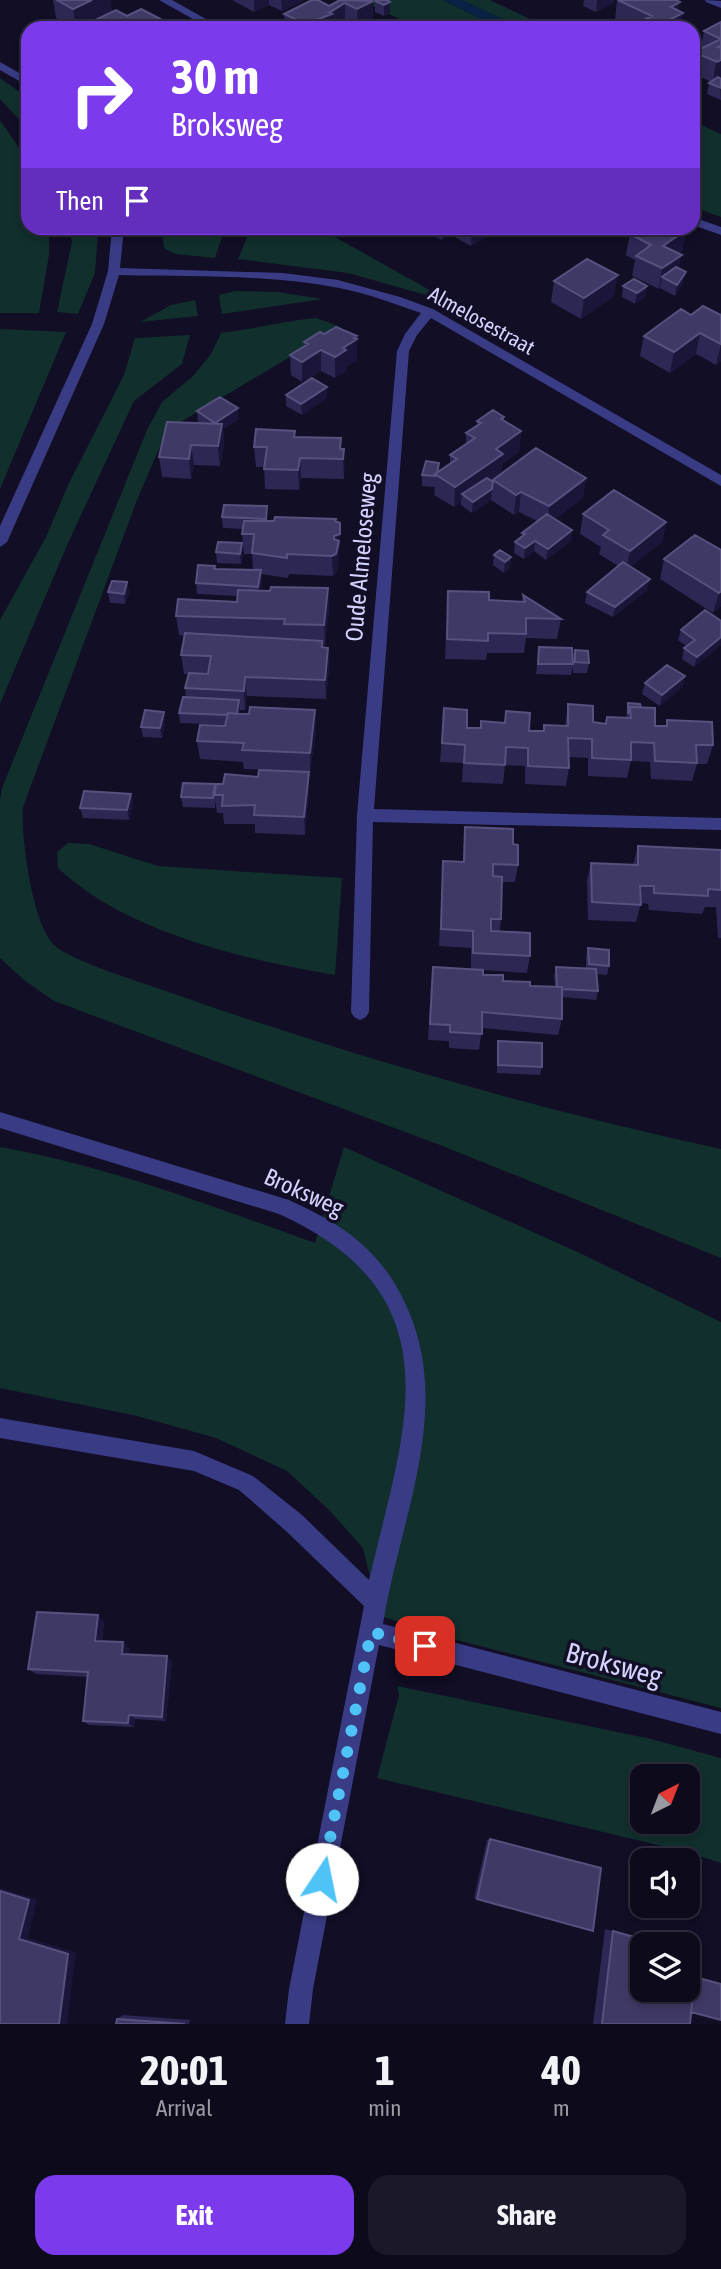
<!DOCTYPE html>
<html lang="en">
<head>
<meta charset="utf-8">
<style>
	:root { --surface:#0d0a1c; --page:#1b1829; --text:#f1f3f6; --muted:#9a9aa3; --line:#2d2b3b; --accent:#7c3aed }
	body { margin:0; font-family:"Asap Condensed",sans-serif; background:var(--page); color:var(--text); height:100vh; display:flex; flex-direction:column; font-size:26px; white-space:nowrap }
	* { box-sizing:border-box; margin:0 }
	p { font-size:23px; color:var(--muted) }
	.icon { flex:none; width:38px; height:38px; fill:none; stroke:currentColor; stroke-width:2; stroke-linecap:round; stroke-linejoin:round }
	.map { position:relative; height:2024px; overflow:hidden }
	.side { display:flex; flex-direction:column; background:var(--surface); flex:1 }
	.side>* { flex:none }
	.guide { position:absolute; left:21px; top:21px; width:679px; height:214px; border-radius:21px; box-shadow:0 4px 10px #0003,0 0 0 2px var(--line); background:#7c3aed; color:#fff; overflow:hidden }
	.needle { width:46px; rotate:42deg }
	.controls { position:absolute; left:630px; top:1764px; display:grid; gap:14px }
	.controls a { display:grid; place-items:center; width:70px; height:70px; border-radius:14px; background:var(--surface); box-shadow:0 4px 10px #0003,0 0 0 2px var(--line); font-size:35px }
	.pin { position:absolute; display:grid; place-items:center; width:60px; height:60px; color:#fff; margin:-30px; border-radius:14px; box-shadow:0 4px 10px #0006 }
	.me { position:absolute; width:77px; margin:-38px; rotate:11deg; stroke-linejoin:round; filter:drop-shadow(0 0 5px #0008) }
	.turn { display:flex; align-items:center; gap:24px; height:147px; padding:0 35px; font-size:32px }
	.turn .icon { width:91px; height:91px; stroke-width:2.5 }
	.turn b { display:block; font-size:49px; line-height:60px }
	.then { display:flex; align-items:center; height:66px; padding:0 35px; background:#0003; gap:14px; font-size:26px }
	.eta { display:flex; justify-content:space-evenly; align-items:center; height:119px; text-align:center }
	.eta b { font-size:42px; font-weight:700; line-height:49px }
	.cta { display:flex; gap:14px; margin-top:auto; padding:14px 35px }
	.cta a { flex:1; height:80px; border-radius:21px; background:var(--accent); color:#fff; font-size:28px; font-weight:700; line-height:80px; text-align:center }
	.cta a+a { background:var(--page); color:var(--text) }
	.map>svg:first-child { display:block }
	.green { fill:#112f2c; fill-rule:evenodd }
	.water { fill:#092243 }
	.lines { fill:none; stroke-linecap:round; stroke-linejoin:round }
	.minor { fill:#393b84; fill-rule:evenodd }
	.wall { fill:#2d2753 }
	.shaded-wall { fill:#1a1539 }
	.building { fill:#3f3965; stroke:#56517e; stroke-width:2 }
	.route { stroke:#4fc3f7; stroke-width:12; stroke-dasharray:0 21.6 }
	.labels { text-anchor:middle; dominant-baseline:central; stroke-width:7; stroke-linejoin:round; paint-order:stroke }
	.far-street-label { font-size:21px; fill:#d4d2ff; stroke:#110e25 }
	.street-label { font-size:24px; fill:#d4d2ff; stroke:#110e25 }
	.near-street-label { font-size:28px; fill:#d4d2ff; stroke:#110e25 }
</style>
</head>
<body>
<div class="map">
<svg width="721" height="2024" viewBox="0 0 721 2024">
	<rect width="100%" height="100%" fill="#110e25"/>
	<path class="green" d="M360,0H443L500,28H418Z
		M462,0H490L549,28H521Z
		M0,78L28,98V129L0,99Z
		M0,120L28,161V228H49V255L39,313H0Z
		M693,121L721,134V217L693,207Z
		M69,228H98V231L95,273L78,314L57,312L72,242Z
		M162,228H225L215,258L175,254L164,248Z
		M251,228H319L451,302L348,273L238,259Z
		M235,291L277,292L323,299L222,314L219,295Z
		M195,300L198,316L140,322L171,305Z
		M316,318L341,327L167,430L137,500L23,807C21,839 32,921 53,944C68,960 143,983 166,991C347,1055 533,1108 721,1149V1258L440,1145L54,1001L24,980L0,958V800L2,788L147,430L162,402L193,376L211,354L221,333C253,329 284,321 316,318Z
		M0,329L66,332L0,489Z
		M190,335L182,364L134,401L68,543L0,704V620L46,537L68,485L124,375L135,338Z
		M68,843L89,844L158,866L342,878L335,975C245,960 125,932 58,868L57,852Z
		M0,1147C108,1166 212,1206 315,1243L344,1147L584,1255L721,1322V1708L449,1638L380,1616L363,1548L329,1510L287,1471L216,1438L137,1416L0,1388Z
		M397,1686L651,1739L721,1758V1863L687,1852L377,1778L399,1695ZM642,1776H688V1822H642Z"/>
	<path class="water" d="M443,0H462L521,28H500Z"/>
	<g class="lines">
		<path class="minor" d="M159,0H172L222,28H209Z
			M705,0L721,1V8L706,2Z
			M0,62L28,78V86L0,70Z
			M693,217L721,227V235L693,225Z
			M112,228H124L120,268L283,273L338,280L400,297L433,309L721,475V486L431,318L417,335L409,351L374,809L721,818V830L373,822L369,1012L366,1017L360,1020L354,1017L351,1012L357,815L397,351L405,334L421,313C394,304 367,293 339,288C267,274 192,277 119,275L104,324L7,542L0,547V526L92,324L108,271Z
			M0,1112L289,1200C346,1226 384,1252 409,1312C452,1414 399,1522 383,1624L721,1712V1734L379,1645L313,1989L309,2024H285L289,1989L364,1606L286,1531L239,1490L194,1471L0,1438V1418L194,1451L253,1476L302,1515L369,1580C405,1427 459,1296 279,1214L0,1128Z"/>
	</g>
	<path class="wall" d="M53,0H110L112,12L173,28H90L89,23L78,28H74L56,18Z
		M232,0H304L282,11L269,5L254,12Z
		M337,0L373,1V21L359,28H354L345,23L337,28H285L284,14L329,6L337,2Z
		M387,0L390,12L384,16L375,12V1Z
		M584,0H614V2L596,12L583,6Z
		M617,0L679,11L683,13L680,28H631L615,20Z
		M721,22L720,78L721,100L707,94L709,83L711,82L693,73L694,52L701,48L704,31Z
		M422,228H501L471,246L451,235L442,240L422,230Z
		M631,228H680L686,230L682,251L678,253L679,268L683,283L675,296L660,288L659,289L632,276L635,260L626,255Z
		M554,281L614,296L581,319L551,302Z
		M623,286H647L645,297L635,304L622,297Z
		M721,312V361L716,365L696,354L670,373L640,356L644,336L691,315H720Z
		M324,334L357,336V360L346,367V371L335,378L321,371L302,382L291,375L290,355L304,347V342Z
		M286,395L327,398L302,415L286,406Z
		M197,411L239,419L223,429L224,444L220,466L194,465L191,479L162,477L159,457L200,423L198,422Z
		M504,417V421L521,431L519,452L502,464L501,474L586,478L583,498L555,519L572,530L571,541L546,560L534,551L524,559L514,553L515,542L522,537V533L537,521L519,512L514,515L491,500L472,513L461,505V502L454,507L434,495L435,487L422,486V475L439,463V472L450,464V455L466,444V433L477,426V421Z
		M295,431V437L344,449V479L301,478L299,490L265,489L264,467H256L254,447Z
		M267,506V521H336L340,523L339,561L336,574L333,576L289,574L288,578L261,574L262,581L260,591L328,588L329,608L325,645L322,644L323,647L328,648L329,667L326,699L247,696L245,710H240L239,714L316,729L310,772L244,769L243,762L200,759L197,741L226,725L180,723L179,713L186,697L185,688L189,674H184L181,655L184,636L179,635L176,616L237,602L238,596L197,594L196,583L215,566L216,569L253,570L252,554H244L242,534L243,529L223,528L222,517Z
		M583,514L666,522L662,542L630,567L647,590L613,617L585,603L587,592L618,566L599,554L601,547L580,534Z
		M242,543L243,554L241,564L217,563L216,552Z
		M721,550V606L713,613L660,579L664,559Z
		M494,555L511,557L510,568L504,573L493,565Z
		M127,582L129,593L125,604L110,603L108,592Z
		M448,591L489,600L522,602L523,595L561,619L557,639L526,638L524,653H487L486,660L445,659Z
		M721,621V645L694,667L682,659L684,648L687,646L678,640L681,630Z
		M539,647L573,660L575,650L589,663L587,673H573V666L571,675L536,674Z
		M685,676L682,687L660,706L642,694L645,683Z
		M628,703L641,707L655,726H666L667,720L713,745L707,764H697L692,781L651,779L650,762L631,761L627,778L588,776V758L569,757V768L566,786L525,784V766L505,765L503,784L462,782L463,763L440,762L444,708L467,728H480L505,723L506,711L529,731H543L544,725L565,726L568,704L593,722L605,723L607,717L626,718Z
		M164,712L165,722L162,738L143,737L141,727Z
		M309,772V791L305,835L255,833V824H224L223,813H217L215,800V808L183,807L181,797L215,784V789L223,784L258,777Z
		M131,794L133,803L129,820L83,818L80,808Z
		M465,827L513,844L518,865L515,882H502L501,919L500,931L530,956L527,973L483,970V975L503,981L530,986L555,987L554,976L556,967L586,969V957L588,948L609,966L607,975L597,974L598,991L596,1000L562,997V1019L558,1035L482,1028L479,1050L449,1048V1041L428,1040L431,983L471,969V948L439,946L443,861L463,862Z
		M638,846L721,850V938H718L716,907H705L702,914L649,910L648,904L641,903L636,922L588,920L587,880L591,863L633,865Z
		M498,1041L542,1067L540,1075L497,1073V1049Z
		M104,1621L102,1642L129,1648L128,1655L172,1661L166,1721L135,1719L134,1727L89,1725L83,1721L88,1677L36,1674L28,1669Z
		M490,1839L593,1931L474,1898L487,1840Z
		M605,1929L613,1931L691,2012L690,2024H593Z
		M123,2015L190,2020L189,2024L117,2019Z"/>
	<path class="shaded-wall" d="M92,0H110L112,12L78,28H76L73,9Z
		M254,0H269V5L254,12Z
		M281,0H304L282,11Z
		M597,0H614V2L596,12Z
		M373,1V21L359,28H357V9Z
		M390,2V12L384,16V5Z
		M680,2L678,15L683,13L680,28H655L671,7Z
		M345,3V23L337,28H306V24L329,13Z
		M721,46V78L713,83L718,47Z
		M443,228H451V235L442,240Z
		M472,228H501L471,246Z
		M686,230L682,251L659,266L663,246Z
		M682,255L677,275L662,277L660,288L659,289L662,268Z
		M686,272L683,283L675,296L677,285Z
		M618,275L614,296L581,319L584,298Z
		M647,286L645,297L635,304L637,293Z
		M700,333L696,354L670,373L674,352Z
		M357,336V360L346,367V371L335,378V357L343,348Z
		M721,344V361L716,365Z
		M321,350V371L302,382V362Z
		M327,387V398L302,415L301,404Z
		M238,408L239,419L223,429L224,444L220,466L215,423Z
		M521,431L519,452L502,464L501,474L467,498L462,494L461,502L454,507L455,487L496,449Z
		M191,445L194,465L191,479L189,459Z
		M344,449L345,469L344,479L343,459Z
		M300,458L301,478L299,490L298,470Z
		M586,478L583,498L547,526L549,506Z
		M492,489L491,500L472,513L473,502Z
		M521,492L519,512L514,515L516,495Z
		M666,522L662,542L626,571L630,551Z
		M340,523L339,561L336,574L333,576L332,556L334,536L336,535Z
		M572,530L571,541L546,560L548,549Z
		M535,541L534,551L524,559L525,548Z
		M242,543L243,554L241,564L240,554Z
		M511,557L510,568L504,573L505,562Z
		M261,570L262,581L259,597L258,587Z
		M650,579L647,590L613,617L615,607Z
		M127,582L129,593L125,604L124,594Z
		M328,588L329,608L325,645L324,625Z
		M721,591V606L713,613L719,593Z
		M721,637V645L694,667L697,657Z
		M328,648L329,667L326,699L325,680Z
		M685,676L682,687L660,706L662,695Z
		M245,677L247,696L245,710L244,691Z
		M239,700L240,710L237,726L236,715Z
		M315,710L316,729L310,772V753Z
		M164,712L165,722L162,738L160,728Z
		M309,772V791L305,835L304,817Z
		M131,794L133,803L129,820L127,810Z
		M98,1615L104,1621L101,1647L95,1641Z
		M123,1642L129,1648L127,1660L122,1654Z
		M167,1656L172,1661L166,1721L162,1717Z
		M129,1715L135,1719L134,1727L128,1723Z
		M0,1888L37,1899L28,1938L76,1952L67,2024H59L19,1939L0,1891Z"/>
	<path class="building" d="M57,0H92L73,9Z
		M312,0H318L329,6L340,0H339L373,1L357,9L345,3L329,13L332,14L306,24L284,14Z
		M376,0H387L390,2L384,5L375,1Z
		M618,0H676L680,2L671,7L683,13L656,27L642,21L652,16Z
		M141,9L172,25L166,28H99L89,23L116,10L127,16Z
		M399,20L416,28H367L381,21L390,25Z
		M721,22V46L718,47L721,48V60L717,62L694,52L721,39L704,31Z
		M718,77L721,79V88L709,83Z
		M640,228H680L686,230L663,246L682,255L662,268L636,256L651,245L630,234Z
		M587,259L618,275L584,298L554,281Z
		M676,267L686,272L677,285L662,277Z
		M634,279L647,286L637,293L623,286Z
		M703,306L721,315V344L700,333L674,352L644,336L681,309L691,315Z
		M336,327L357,336L354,338L357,339L343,348L346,350L335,357L321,350L302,362L290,355L308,344L304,342L320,332L324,334Z
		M312,378L327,387L301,404L286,395Z
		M220,397L238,408L215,423L197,411Z
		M493,410L504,417L501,419L521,431L496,449L503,454L455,487L435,474L457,459L450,455L475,438L466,433L481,423L477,421Z
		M167,422L222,424L218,446L191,445L189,459L159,457Z
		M256,429L295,431L294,437L341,438L340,449H344L343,459L300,458L298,470L264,469L267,447H254Z
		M536,448L586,478L549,506L521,492L516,495L493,480Z
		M426,461L439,463L437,473L435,474V476L422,475Z
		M487,478L493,482L492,489L473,502L462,494Z
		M614,490L666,522L630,551L603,535L609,530L583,514Z
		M224,505L267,506L266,519L222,517Z
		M547,514L572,530L548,549L535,541L525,548L515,542L525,534L522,533Z
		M275,517L336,519L335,521L340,523V534L334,536V539L339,541L336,554L332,556L287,554V558L252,553L254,534H242L244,521H274Z
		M695,535L721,550V591L719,593L664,559Z
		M218,542L242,543L240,554L216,552Z
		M500,550L511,557L505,562L494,555Z
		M623,562L650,579L615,607L587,592Z
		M198,565L215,566L214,569L261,570L258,587L196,583Z
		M112,581L127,582L124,594L108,592Z
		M271,587L328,588L324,625L284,624L285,619L176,616L178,599L237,602L238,590L270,591Z
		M448,591L489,592V600L525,602L523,595L561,619L526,618V634L488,633V641L447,639Z
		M705,610L721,621V637L697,657L684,648L695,640L681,630Z
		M185,633L322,641V647L328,648L325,680L245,677L244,691L185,688L189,673L208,674L211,656L181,655Z
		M539,647L572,648L573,664H538Z
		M575,650L588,651L589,663L575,662Z
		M667,665L685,676L662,695L645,683Z
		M183,697L239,700L237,714L228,713L227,715L179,713Z
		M628,703L640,704L641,707H630L628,714Z
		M568,704L593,706V722L606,724L607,717L631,718L630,707L655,708V726H667V720L712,722L713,745H696L697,763L655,761L654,743L631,742V760L592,758V739L568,738L569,768L528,766V748L506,747L505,765L464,763L465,745L442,743L444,708L467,710V728H481V721L505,723L506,711L530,713L529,731H544V725L568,726Z
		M250,707L315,710L310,753L242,750L244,743L197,741L200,725L225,726L228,713L249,714Z
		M145,710L164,712L160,728L141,727Z
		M259,770L309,772L304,817L254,815L255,805L222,806L223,795H215V791L216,784H223L225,774L258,777Z
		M183,783L215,784L213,798L181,797Z
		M84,791L131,794L127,810L80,808Z
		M465,827L513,829V844L518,845V865L493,864V876L502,877L501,919H491V931L530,933V956L473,953V931L441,929L443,861L464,862Z
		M638,846L721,850V890L708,889V896L654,893V886H640L641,905L592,902L591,863L638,865Z
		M588,948L609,950V966L589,964Z
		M433,967L483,970V975H503V981L530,982V986L562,987V1019L482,1012V1034L450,1032V1025L430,1024Z
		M556,967L596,969L598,991L562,989V987H557Z
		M498,1041L542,1043V1067L498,1065Z
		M37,1612L98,1615L95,1641L123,1642L122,1654L167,1656L162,1717L129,1715L128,1723L83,1721L88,1672L28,1669Z
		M490,1839L601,1868L593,1931L477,1899Z
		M0,1891L29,1900L19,1939L68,1954L59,2024H0Z
		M613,1931L659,1944H642V1990H688V1953L697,1955L690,2024H602Z
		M695,1977L721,1984V2020L691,2012Z
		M117,2019L185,2024H116Z"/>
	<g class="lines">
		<path class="route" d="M322,1879L371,1632L425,1646"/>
	</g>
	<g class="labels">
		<g class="far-street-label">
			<text transform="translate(482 320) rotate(29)">Almelosestraat</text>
		</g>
		<g class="street-label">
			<text transform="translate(361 557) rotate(-85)">Oude Almeloseweg</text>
			<text transform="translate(304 1192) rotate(24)">Broksweg</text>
		</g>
		<g class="near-street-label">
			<text transform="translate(614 1664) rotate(15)">Broksweg</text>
		</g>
	</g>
</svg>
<div class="controls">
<a><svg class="needle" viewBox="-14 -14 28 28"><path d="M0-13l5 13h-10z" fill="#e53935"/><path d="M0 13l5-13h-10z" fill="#9a9aa3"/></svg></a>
<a><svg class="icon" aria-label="sound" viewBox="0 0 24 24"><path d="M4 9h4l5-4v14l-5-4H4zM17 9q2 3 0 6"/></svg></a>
<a><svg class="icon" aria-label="layers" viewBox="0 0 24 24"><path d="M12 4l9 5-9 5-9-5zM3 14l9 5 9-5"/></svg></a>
</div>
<div class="pin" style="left:425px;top:1646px;background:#d93025"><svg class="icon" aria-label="arrive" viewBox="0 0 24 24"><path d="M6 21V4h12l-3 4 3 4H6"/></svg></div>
<svg class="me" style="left:322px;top:1879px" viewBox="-20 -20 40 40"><circle r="19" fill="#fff"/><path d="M0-13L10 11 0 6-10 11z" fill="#4fc3f7"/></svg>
<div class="guide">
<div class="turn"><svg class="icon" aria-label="right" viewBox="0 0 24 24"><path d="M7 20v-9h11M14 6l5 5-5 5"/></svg><div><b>30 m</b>Broksweg</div></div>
<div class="then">Then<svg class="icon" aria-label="arrive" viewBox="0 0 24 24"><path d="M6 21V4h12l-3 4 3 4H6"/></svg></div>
</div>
</div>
<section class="side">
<div class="eta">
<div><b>20:01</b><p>Arrival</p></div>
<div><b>1</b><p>min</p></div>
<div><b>40</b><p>m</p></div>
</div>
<div class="cta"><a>Exit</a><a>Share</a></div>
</section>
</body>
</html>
